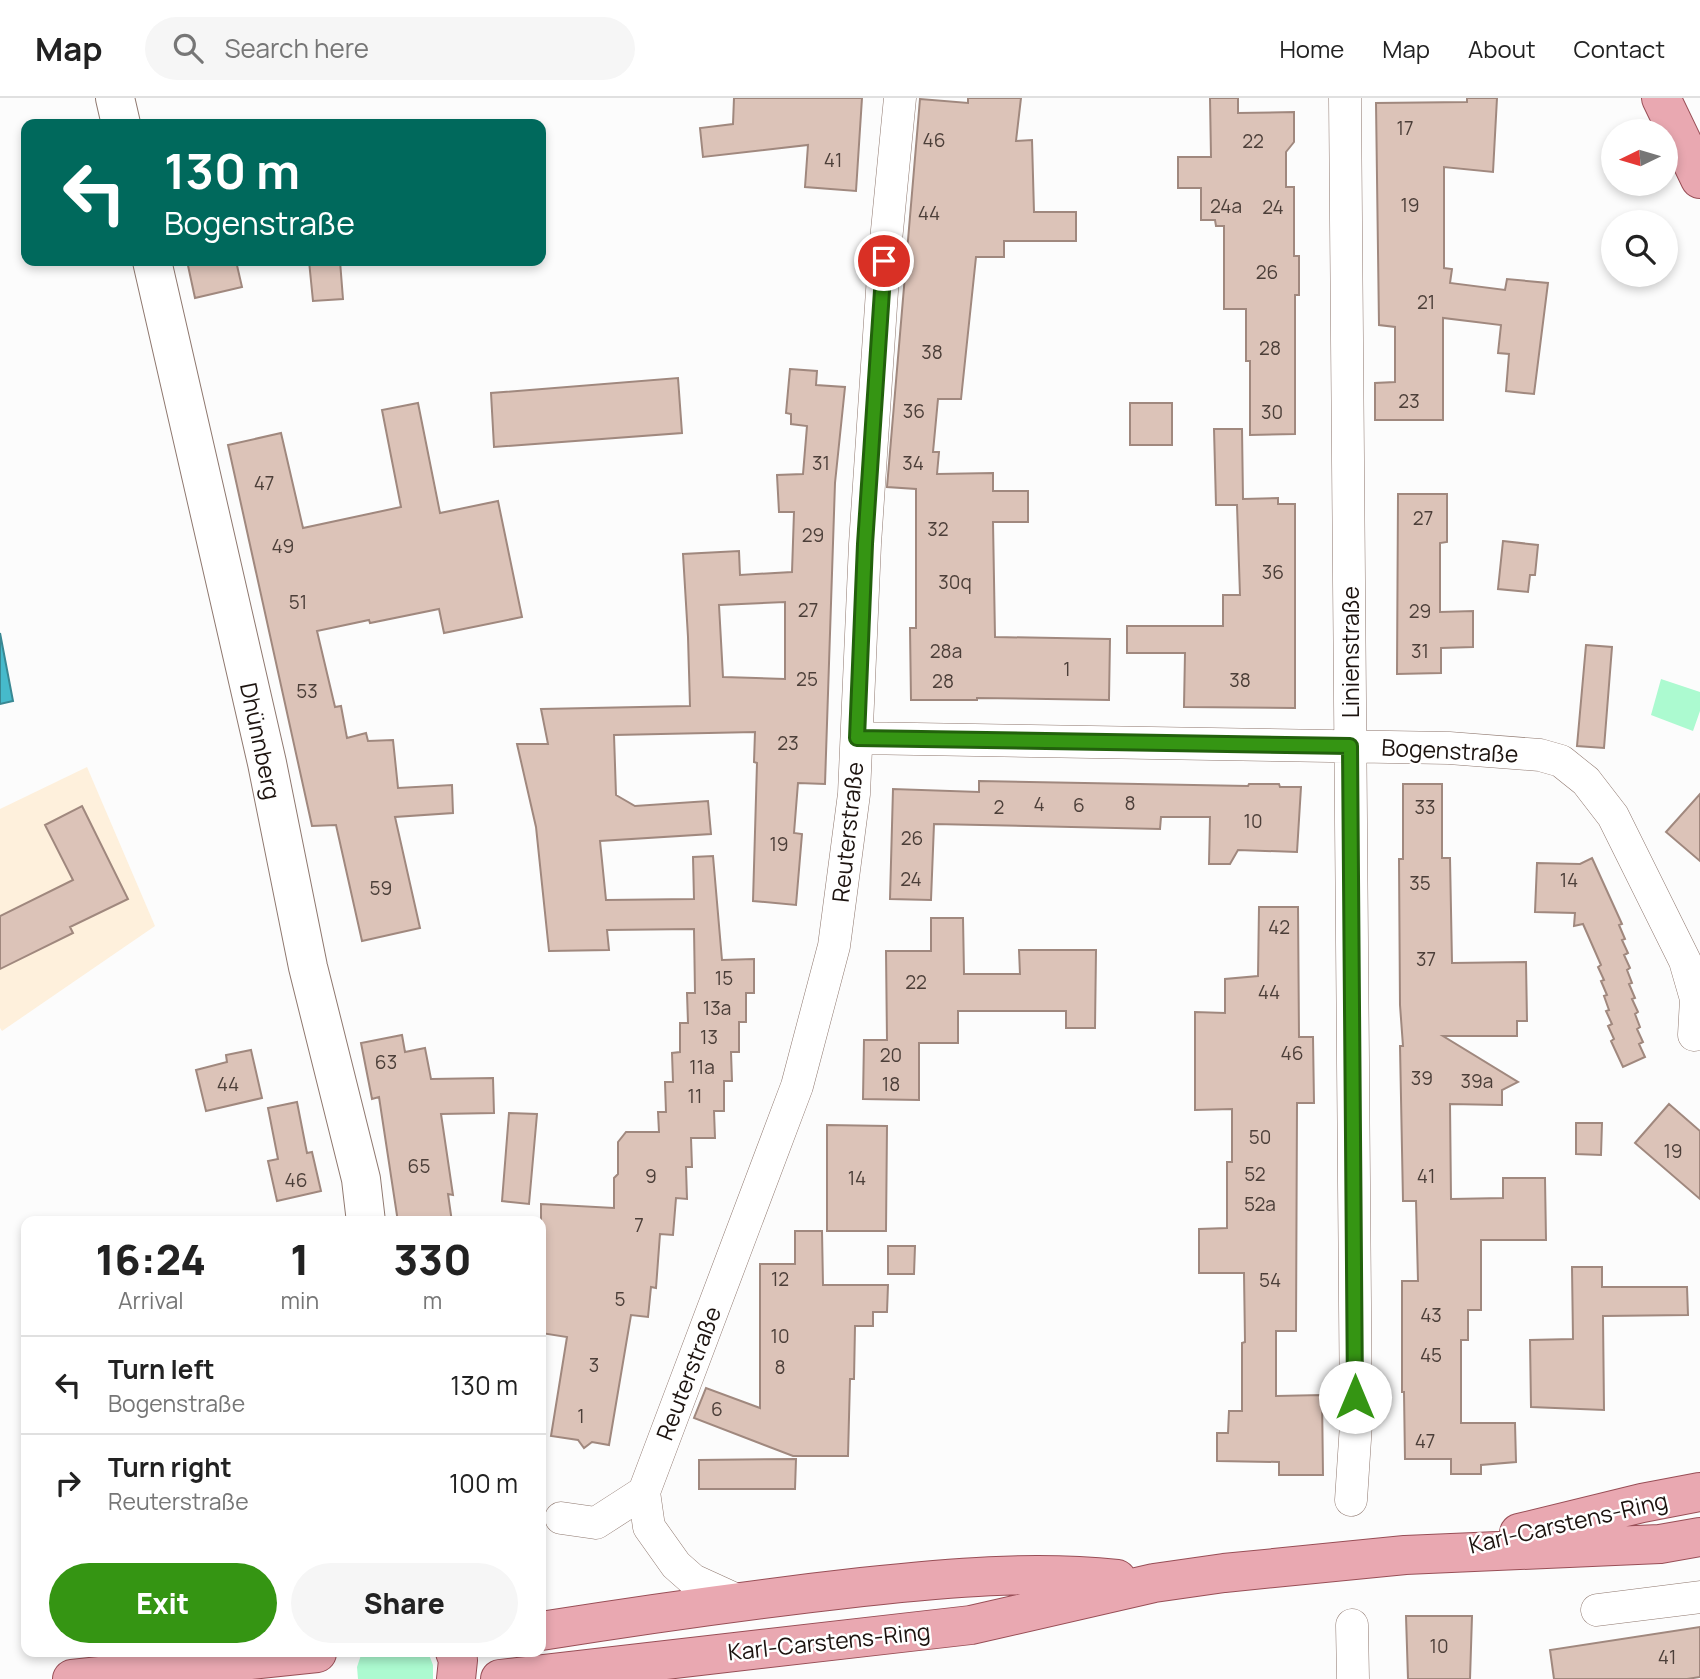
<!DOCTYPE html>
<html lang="en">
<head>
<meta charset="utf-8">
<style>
	:root { --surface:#fff; --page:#f6f6f6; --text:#222; --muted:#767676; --line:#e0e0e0; --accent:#359513 }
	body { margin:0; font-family:Manrope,sans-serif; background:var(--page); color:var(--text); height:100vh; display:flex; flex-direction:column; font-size:26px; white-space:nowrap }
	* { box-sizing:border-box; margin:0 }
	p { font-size:23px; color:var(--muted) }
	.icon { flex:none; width:38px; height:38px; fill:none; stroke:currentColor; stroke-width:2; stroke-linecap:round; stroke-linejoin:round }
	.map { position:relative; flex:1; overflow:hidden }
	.side { position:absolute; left:21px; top:1118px; width:525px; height:441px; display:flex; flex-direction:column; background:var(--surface); border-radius:14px; box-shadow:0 4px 10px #0003 }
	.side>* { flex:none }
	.banner { position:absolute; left:21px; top:21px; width:525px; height:147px; border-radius:14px; box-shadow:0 4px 10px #0003; background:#00695c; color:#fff; overflow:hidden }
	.needle { width:46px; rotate:265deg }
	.fabs { position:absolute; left:1601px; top:21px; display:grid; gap:14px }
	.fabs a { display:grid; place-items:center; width:77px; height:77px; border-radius:50%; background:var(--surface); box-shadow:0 4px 10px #0003; font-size:35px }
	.pin { position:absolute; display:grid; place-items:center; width:60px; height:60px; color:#fff; margin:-30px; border:4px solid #fff; border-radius:50%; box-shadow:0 2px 7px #0007 }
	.me { position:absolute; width:77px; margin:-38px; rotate:0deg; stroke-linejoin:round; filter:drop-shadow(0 0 5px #0008) }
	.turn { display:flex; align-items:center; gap:24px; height:147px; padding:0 28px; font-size:32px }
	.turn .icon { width:91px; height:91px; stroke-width:2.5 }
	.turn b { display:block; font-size:49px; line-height:60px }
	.eta { display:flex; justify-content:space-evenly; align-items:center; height:119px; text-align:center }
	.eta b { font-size:42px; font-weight:800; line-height:49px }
	.button { display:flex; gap:14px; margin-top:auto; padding:14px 28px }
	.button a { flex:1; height:80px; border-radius:42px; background:var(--accent); color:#fff; font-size:28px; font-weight:800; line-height:80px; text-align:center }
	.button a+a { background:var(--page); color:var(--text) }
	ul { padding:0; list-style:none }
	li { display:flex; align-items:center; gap:21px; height:98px; padding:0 28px; border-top:2px solid var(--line) }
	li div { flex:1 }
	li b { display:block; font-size:26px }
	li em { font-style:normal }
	header { display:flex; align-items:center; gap:42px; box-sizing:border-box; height:98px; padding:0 35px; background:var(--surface); border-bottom:2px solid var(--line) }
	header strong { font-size:33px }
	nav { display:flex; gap:38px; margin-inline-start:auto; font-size:24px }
	.search { width:490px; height:63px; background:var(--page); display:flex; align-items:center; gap:18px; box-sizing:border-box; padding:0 24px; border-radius:38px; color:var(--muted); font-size:26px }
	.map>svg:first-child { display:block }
	.education { fill:#fef0dc }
	.green { fill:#acfad0 }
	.water { fill:#46bacb; stroke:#398893; stroke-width:2 }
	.building { fill:#dcc3b8; stroke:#a0887e; stroke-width:2; fill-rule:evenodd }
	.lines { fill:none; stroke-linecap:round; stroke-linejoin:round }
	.minor-casing { stroke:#8f786f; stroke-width:33 }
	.tertiary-casing { stroke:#8f786f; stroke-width:40 }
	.primary-casing { stroke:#984e56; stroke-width:40 }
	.minor { stroke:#fff; stroke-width:32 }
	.tertiary { stroke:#fff; stroke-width:38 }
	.primary { stroke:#e9a8b1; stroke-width:38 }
	.route-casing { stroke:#22610c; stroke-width:18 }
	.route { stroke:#359513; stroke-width:12 }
	.labels { text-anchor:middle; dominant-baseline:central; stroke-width:5; stroke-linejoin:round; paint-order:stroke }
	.number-label { font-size:19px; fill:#4c3f39 }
	.street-label { font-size:23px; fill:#1c130f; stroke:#fff }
</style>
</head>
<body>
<header>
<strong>Map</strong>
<div class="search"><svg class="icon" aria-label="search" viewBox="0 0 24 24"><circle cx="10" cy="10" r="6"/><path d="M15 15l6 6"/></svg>Search here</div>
<nav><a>Home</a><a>Map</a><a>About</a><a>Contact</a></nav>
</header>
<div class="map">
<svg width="1700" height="1581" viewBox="0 0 1700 1581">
	<rect width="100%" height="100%" fill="#fcfcfc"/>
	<path class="education" d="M87,669L155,828L2,933L0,930V711Z"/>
	<path class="green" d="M1661,581L1700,594V613L1693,633L1651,617Z
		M362,1554H428L433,1567V1581H358L357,1569Z"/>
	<path class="water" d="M0,535L13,603L0,606Z"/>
	<path class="building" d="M734,0H862L856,93L805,89L808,47L703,59L700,30L733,26Z
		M968,0H1021L1016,43L1032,42L1034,114H1076V143H1004V159H976L961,301H938L933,354H939L937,376L993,375V393H1028V424H993L995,539L1110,541L1109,602L977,600V602H911L910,530H916V391L887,389L920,1L968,5Z
		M1210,0H1238V15L1294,14V44L1286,54V89H1294V158H1299V197H1295V336L1250,337V263H1246V211H1224V128H1216L1215,122H1201V90H1178V59H1211Z
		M1467,0H1497L1493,74L1444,69V170L1452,171L1450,185L1505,192L1507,181L1548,185L1534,296L1506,293L1509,256L1498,255L1501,227L1443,220V322H1375V285L1395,284V229L1379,227L1376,5L1467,4Z
		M187,163H236L242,189L195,200Z
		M309,163H340L343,201L313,203Z
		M790,271L817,273L816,287L845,289L835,385L825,686L798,685L794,735L802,736L796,807L753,803L757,665L754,664L755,634L614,637L616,697L635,708L708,703L711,736L600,743L606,802L694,801L693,759L713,758L722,862L754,861V895H746V924H739V954H731L732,983H724V1013H714L715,1040H691L692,1069H686L687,1101L676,1100L673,1137L660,1136L656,1190L651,1189L648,1219L631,1217L609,1347L592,1344L584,1350L578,1342L551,1338L567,1239L541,1235V1106L614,1110V1080L618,1076V1044L626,1034H659L658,1014H666L665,984H673L672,955L680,954V925H688L687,895H695L694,831L607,832L609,852L549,853L536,729L517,646H548L541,611L690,608L688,539L683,456L739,453L740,477L792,474L794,414H779L777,377L803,376L807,328L791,326V316L786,315ZM785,504V581L723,579L719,507Z
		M678,280L682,335L494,349L491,295Z
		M418,305L440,415L498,403L522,519L444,535L439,511L370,525L369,522L317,533L335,609L341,608L347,640L366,635L368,643L393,642L398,690L452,687L453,715L395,719L420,830L362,843L336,727L312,728L228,347L281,335L303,430L401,409L382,312Z
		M1130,305H1172V347H1130Z
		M1214,331H1242L1243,401L1278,400V406H1295V610L1184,609L1185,555H1127V528H1223V497H1240L1237,407H1216Z
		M1398,396H1447V444L1440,445V514L1473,513V549L1441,550V575L1397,576Z
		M1503,443L1538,447L1535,477H1530L1528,494L1498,491Z
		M1586,547L1612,549L1604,650L1577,648Z
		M979,683L1248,688L1249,686H1279L1280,689H1301L1297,754L1238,752L1230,766H1209L1210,719H1161L1160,731L934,726L931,802L890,801L893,691L979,694Z
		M1403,686H1442V760H1450L1452,865L1526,864L1527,923H1517V938H1443L1518,984L1502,992V1007L1450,1006L1451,1101L1503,1100V1080H1545L1546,1142H1481V1212H1468V1242H1461V1325H1515L1516,1364L1481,1367V1376H1451V1361H1405L1404,1294H1402V1183H1418L1416,1103H1403L1400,948H1403L1400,907L1399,761H1403Z
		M1700,696V763L1666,734Z
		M82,708L128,801L70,829L73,835L0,871V818L73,782L45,727Z
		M1592,760L1622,826L1619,827L1625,841L1622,842L1628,855L1624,857L1630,870L1627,872L1632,885L1629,886L1635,900L1632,901L1638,914L1635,916L1640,929L1637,931L1643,944L1639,946L1645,959L1623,969L1611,943L1614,941L1608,928L1612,926L1606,913L1609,912L1604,898L1607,897L1601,883L1604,882L1598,869L1601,867L1583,826L1574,828L1575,815L1535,814L1537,765L1580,766Z
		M1259,809H1298L1299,939H1313L1314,1005H1297L1296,1233H1276V1298L1322,1297L1323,1377H1279V1364L1217,1363V1335H1228L1229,1313H1242V1245L1245,1244L1244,1175H1199V1131L1227,1130V1064H1232V1011L1195,1012V914L1225,915V881L1258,878Z
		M931,820H963L964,876H1020L1019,852H1096L1095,930H1066V913H958V945H919V1002L863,1001L864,942H887L886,853H931Z
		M402,937L405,954L425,950L431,981L493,980L494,1015L441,1016L453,1097L448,1096L452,1124H398L379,999L372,1001L361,945Z
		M251,952L262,1000L206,1013L196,972L227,964L226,957Z
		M297,1004L307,1055L312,1054L321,1093L277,1103L268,1063L278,1061L268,1010Z
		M1669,1006L1700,1033V1101L1635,1045Z
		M509,1015L537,1016L529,1106L502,1103Z
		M1576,1025H1602L1601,1057L1576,1056Z
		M827,1027L887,1028L886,1133H827Z
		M795,1133H822L823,1187H888L887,1214H873V1228H855L854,1281H850L848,1358H793L694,1320L706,1290L760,1310V1166H795Z
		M888,1148H915L914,1176H888Z
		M1572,1169H1602V1189H1687L1688,1217L1603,1218L1604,1312L1531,1309L1530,1242L1573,1241Z
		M796,1361L795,1391H699V1362Z
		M1406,1518H1472L1470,1581H1408Z
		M1700,1529V1579L1687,1581H1554L1550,1552Z"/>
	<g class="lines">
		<defs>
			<path id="minor" d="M1345,0L1356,1326L1351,1402
				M857,640L1449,650L1540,657L1561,663L1586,683L1613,718L1685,863L1696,901L1694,937
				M561,1420L596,1425L644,1394
				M739,1503L693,1482L676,1467L649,1429L644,1394L797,988L834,848L854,696L865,446L884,163L900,0
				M1597,1512L1700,1499
				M1352,1527L1353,1581"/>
			<path id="tertiary" d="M115,0L121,26
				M152,163L267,665L308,869L361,1081L366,1124"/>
			<path id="primary" d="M1661,0L1700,81
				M1519,1435L1642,1405L1700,1394
				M541,1533C648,1516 755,1501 862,1489C947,1480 1032,1472 1117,1481
				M455,1554L458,1562L456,1581
				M72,1581L317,1555
				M500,1581L971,1527L1154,1485L1224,1475L1405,1457L1660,1446L1700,1439"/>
		</defs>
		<use href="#minor" class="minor-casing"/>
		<use href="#tertiary" class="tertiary-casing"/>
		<use href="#primary" class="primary-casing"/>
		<use href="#minor" class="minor"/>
		<use href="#tertiary" class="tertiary"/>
		<use href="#primary" class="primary"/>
	</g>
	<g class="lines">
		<defs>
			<path id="route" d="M884,163L865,446L857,640L1350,648L1355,1299"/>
		</defs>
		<use href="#route" class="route-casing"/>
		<use href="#route" class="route"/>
	</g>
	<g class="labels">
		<g class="number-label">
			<text x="1405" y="30">17</text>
			<text x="934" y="42">46</text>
			<text x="1253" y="43">22</text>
			<text x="833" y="62">41</text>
			<text x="1410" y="107">19</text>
			<text x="1226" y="108">24a</text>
			<text x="1273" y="109">24</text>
			<text x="929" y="115">44</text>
			<text x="1267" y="174">26</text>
			<text x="1426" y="204">21</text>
			<text x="1270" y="250">28</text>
			<text x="932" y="254">38</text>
			<text x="1409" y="303">23</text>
			<text x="914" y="313">36</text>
			<text x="1272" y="314">30</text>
			<text x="821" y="365">31</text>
			<text x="913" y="365">34</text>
			<text x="264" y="385">47</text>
			<text x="1423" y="420">27</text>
			<text x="938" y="431">32</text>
			<text x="813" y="437">29</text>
			<text x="283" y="448">49</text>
			<text x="1273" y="474">36</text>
			<text x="955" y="484">30q</text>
			<text x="298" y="504">51</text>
			<text x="808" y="512">27</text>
			<text x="1420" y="513">29</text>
			<text x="946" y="553">28a</text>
			<text x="1420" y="553">31</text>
			<text x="1067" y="571">1</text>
			<text x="807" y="581">25</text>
			<text x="1240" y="582">38</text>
			<text x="943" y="583">28</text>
			<text x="307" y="593">53</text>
			<text x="788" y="645">23</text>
			<text x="1130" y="705">8</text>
			<text x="1039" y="706">4</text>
			<text x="1079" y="707">6</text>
			<text x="999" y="709">2</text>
			<text x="1425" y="709">33</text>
			<text x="1253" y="723">10</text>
			<text x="912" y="740">26</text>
			<text x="779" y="746">19</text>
			<text x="911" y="781">24</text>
			<text x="1569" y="782">14</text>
			<text x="1420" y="785">35</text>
			<text x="381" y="790">59</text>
			<text x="1279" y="829">42</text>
			<text x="1426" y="861">37</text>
			<text x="724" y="880">15</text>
			<text x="916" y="884">22</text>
			<text x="1269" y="894">44</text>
			<text x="717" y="910">13a</text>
			<text x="709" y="939">13</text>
			<text x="1292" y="955">46</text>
			<text x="891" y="957">20</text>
			<text x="386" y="964">63</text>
			<text x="702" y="969">11a</text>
			<text x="1422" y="980">39</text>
			<text x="1477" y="983">39a</text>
			<text x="228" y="986">44</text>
			<text x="891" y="986">18</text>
			<text x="695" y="998">11</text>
			<text x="1260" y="1039">50</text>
			<text x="1673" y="1053">19</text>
			<text x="419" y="1068">65</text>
			<text x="1255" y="1076">52</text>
			<text x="651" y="1078">9</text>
			<text x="1426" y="1078">41</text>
			<text x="857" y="1080">14</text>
			<text x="296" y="1082">46</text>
			<text x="1260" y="1106">52a</text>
			<text x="639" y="1127">7</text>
			<text x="780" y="1181">12</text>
			<text x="1270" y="1182">54</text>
			<text x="620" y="1201">5</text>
			<text x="1431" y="1217">43</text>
			<text x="780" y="1238">10</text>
			<text x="1431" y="1257">45</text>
			<text x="594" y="1267">3</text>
			<text x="780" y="1269">8</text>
			<text x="717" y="1311">6</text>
			<text x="581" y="1318">1</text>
			<text x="1425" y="1343">47</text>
			<text x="1439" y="1548">10</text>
			<text x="1667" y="1559">41</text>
		</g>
		<g class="street-label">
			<text transform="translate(1350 554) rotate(-90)">Linienstraße</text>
			<text transform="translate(261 643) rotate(78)">Dhünnberg</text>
			<text transform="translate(1450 652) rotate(3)">Bogenstraße</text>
			<text transform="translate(847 734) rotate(-84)">Reuterstraße</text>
			<text transform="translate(688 1275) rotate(-69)">Reuterstraße</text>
			<text transform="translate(1568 1424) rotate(-13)">Karl-Carstens-Ring</text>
			<text transform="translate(829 1543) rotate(-6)">Karl-Carstens-Ring</text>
		</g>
	</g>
</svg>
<div class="fabs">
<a><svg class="needle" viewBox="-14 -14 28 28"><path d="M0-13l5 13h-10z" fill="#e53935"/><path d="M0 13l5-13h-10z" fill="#767676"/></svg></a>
<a><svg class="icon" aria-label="search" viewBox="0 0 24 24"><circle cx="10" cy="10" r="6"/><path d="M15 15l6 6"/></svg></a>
</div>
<div class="pin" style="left:884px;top:163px;background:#d93025"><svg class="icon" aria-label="arrive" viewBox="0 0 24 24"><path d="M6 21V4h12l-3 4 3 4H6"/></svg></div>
<svg class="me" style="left:1355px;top:1299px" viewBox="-20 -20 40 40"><circle r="19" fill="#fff"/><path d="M0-13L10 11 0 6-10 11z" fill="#359513"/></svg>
<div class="banner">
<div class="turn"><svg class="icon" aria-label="left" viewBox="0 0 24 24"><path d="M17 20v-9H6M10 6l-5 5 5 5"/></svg><div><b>130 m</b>Bogenstraße</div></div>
</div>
<section class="side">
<div class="eta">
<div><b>16:24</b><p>Arrival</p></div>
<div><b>1</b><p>min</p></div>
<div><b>330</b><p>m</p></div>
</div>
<ul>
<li><svg class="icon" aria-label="left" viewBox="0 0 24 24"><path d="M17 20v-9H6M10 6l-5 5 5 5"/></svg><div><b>Turn left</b><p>Bogenstraße</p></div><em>130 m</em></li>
<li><svg class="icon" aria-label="right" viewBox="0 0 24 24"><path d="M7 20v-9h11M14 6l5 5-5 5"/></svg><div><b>Turn right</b><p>Reuterstraße</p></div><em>100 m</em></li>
</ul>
<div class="button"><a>Exit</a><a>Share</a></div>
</section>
</div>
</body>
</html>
